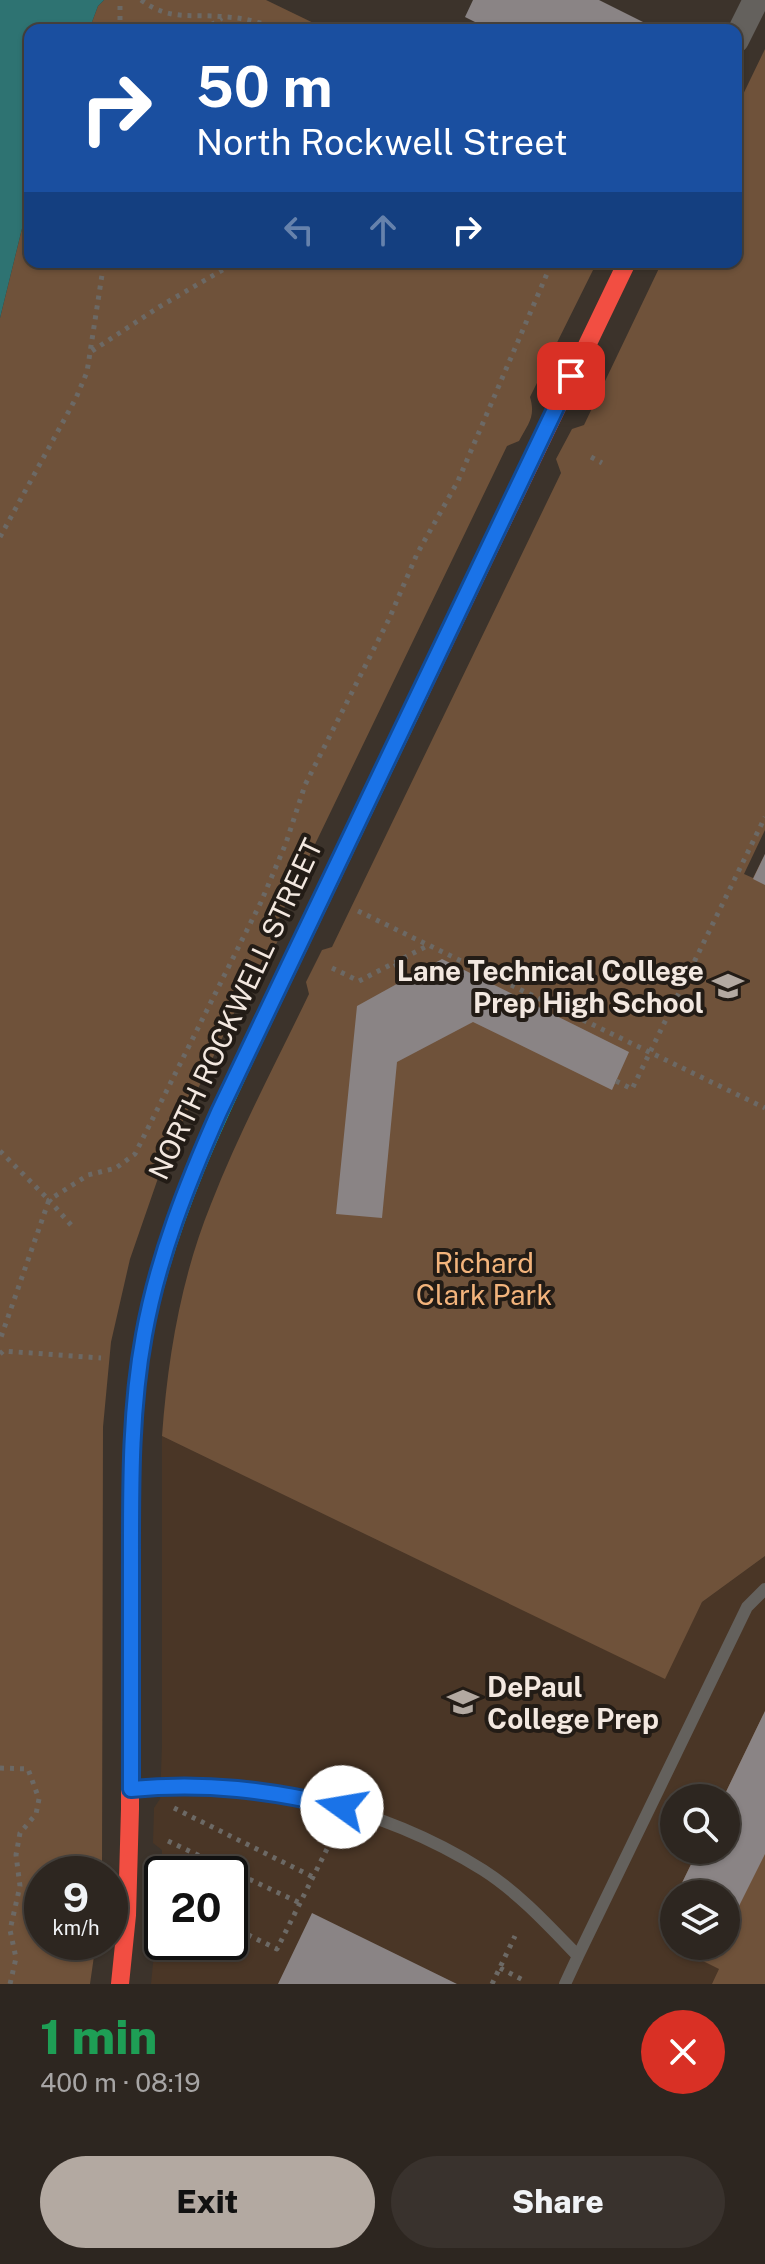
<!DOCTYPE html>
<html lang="en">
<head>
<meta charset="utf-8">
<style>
	:root { --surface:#2d2620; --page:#39322d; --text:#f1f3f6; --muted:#a7a5a5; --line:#48433e; --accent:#b3a9a1 }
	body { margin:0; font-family:"Public Sans",sans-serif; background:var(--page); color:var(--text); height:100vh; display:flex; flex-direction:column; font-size:30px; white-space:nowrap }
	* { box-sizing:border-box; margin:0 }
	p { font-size:26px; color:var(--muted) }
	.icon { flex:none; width:44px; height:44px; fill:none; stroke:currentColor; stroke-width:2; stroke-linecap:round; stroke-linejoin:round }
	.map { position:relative; height:1984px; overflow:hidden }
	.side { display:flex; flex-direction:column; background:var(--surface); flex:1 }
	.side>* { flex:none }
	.hud { position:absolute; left:24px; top:24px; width:718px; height:244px; border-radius:16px; box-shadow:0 2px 6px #0004,0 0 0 2px var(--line); background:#1a4fa0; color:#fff; overflow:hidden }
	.controls { position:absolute; left:660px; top:1784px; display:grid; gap:16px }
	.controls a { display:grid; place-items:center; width:80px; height:80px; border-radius:50%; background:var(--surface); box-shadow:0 2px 6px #0004,0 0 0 2px var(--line); font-size:40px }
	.speed { position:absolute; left:24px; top:1856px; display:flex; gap:16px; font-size:40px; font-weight:700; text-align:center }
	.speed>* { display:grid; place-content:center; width:104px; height:104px; border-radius:50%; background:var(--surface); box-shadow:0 2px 6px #0004,0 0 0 2px var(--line); line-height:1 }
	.speed small { font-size:20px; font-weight:400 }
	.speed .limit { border:4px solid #111; border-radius:12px; background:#fff; color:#111 }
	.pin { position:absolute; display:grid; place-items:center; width:68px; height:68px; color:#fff; margin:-34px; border-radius:16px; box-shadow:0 4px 12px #0006 }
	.me { position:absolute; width:88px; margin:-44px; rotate:283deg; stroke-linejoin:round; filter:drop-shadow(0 0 6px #0008) }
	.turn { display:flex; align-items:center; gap:28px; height:168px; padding:0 40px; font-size:36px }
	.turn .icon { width:104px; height:104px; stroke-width:2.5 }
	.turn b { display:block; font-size:56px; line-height:68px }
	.lanes { display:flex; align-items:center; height:76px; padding:0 40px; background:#0003; justify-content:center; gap:40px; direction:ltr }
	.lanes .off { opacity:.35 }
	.round { display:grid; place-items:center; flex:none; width:84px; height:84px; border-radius:42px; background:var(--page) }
	.overview { display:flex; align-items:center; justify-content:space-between; height:136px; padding:0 40px }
	h1 { font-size:48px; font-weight:800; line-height:60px; color:#1e9e55 }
	.cta { display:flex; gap:16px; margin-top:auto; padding:16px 40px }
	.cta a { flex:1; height:92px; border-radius:48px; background:var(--accent); color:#111; font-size:32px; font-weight:800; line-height:92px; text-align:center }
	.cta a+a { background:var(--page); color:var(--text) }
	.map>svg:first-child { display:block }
	.built { fill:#4a3626; fill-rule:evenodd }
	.green { fill:#6f523a }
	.water { fill:#2e7372 }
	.building { fill:#8a8485 }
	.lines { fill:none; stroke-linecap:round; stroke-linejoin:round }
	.path { stroke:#6c6965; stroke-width:5; stroke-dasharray:4 6; stroke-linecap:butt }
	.lane { stroke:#64615d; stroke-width:12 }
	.street { stroke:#64615d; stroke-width:26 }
	.fast { stroke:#16e098; stroke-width:18 }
	.slow { stroke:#ffcf43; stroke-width:18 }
	.jam { stroke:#f24e42; stroke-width:18 }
	.route-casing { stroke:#114b97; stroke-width:20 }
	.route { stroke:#1a73e8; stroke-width:14 }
	.labels { text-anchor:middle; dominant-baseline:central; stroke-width:8; stroke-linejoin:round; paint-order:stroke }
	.poi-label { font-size:28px; font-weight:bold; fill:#f3e8e0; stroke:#231c16; text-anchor:end }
	.street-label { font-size:28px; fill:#f3e8e0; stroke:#231c16 }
	.park-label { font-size:28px; fill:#f3b47c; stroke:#231c16 }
</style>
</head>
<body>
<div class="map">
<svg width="765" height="1984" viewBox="0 0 765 1984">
	<rect width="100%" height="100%" fill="#3c332b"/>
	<path class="built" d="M162,1436L664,1678L702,1602L765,1556V1984H151L162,1874V1850L153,1843L154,1808L160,1799L162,1745ZM674,1798H726V1850H674ZM162,1874H230V1942H162ZM674,1894H726V1946H674Z"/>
	<path class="green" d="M104,0H266L328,30H89L98,6Z
		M765,49V830L744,874L753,878L765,854V1556L702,1602L665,1679L162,1436C168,1356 181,1278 211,1204C239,1132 276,1063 309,994L306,982L322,950L332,947L561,473L556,459L572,429L584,425L662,262H736V109Z
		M30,196V262H597L530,397C536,417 528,424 519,441L507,446L278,921L283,930L267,963L256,967L165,1158L130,1259L111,1342L103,1427L102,1874H42V1942H96L90,1984H0V318Z
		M765,1711V1984H712L719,1969L695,1957L700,1946H726V1894H688L679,1889L698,1850H726V1798H723Z"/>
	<path class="water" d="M0,0H104L98,6L89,30H30V196L0,318Z"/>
	<path class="building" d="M473,0H599L651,26L649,30H491L465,17Z
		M765,854V885L753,879Z
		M442,959L629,1052L612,1090L473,1022L397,1062L382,1218L336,1214L357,1006Z
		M765,1711V1854L733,1918L726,1914V1894H688L679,1889L698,1850H726V1798H723Z
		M312,1913L457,1984H278Z"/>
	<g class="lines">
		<path class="path" d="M141,0C171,22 192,13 226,17C245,18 263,23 281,30
			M120,30V0
			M203,30L222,18
			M92,351L159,307L236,262
			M591,457L602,463
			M0,537L76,398L87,372L104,262
			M358,911L765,1108
			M395,963L404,980
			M332,968L359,981L427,946
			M616,1081L632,1089L765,817
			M0,1151L49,1200L0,1340
			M71,1225L49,1200L88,1175L116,1168L135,1154L261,902L286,843L305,785L389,619L417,554L458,481L552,262
			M0,1354L3,1351L101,1358
			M0,1768L28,1769L39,1799L36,1814L20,1833L16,1855L20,1886L10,1930L16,1958L10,1984
			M174,1808L313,1877
			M168,1841L300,1903
			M230,1926L277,1949L330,1843
			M500,1968L523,1980
			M492,1984L515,1936"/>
		<path class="lane" d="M412,28L416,30
			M134,1788C257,1779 378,1804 483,1870C519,1893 549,1926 578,1956L565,1984
			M578,1956L747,1607L765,1589"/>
		<path class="street" d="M736,40L756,0"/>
		<path class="fast" d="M131,1504C131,1441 134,1377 148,1315C171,1213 216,1119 261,1025"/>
		<path class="slow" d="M261,1025L419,695"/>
		<path class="jam" d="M419,695L627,262
			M120,1984L127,1915L130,1809L131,1504"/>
	</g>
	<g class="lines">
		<defs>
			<path id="route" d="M342,1807C269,1790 206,1782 131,1789C131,1714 131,1639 131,1564C131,1488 130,1411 144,1335C158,1257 187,1184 219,1112L571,376"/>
		</defs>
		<use href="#route" class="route-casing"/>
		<use href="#route" class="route"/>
	</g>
	<defs>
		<symbol id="school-bare" viewBox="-9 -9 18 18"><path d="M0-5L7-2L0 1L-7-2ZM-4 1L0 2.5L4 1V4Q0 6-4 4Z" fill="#b3a9a1" stroke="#231c16" stroke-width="2.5" paint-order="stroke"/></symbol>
	</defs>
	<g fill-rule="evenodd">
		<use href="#school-bare" x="706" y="964" width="44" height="44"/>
		<use href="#school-bare" x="441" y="1680" width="44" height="44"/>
	</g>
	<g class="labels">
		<g class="poi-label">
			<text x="704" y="970">Lane Technical College<tspan x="704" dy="32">Prep High School</tspan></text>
			<text x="487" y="1686" text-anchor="start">DePaul<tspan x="487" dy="32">College Prep</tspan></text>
		</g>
		<g class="street-label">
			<text transform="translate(235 1009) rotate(-65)">NORTH ROCKWELL STREET</text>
		</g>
		<g class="park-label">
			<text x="484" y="1262">Richard<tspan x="484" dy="32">Clark Park</tspan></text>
		</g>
	</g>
</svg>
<div class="controls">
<a><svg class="icon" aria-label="search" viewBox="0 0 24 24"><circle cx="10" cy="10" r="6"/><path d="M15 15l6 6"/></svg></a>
<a><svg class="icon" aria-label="layers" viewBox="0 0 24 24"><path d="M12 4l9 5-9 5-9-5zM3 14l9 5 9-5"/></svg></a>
</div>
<div class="speed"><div>9<small>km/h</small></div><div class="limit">20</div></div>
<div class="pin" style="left:571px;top:376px;background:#d93025"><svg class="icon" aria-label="arrive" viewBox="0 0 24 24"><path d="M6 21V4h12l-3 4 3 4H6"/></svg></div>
<svg class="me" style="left:342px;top:1807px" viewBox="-20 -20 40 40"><circle r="19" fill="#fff"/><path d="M0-13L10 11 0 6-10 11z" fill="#1a73e8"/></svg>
<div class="hud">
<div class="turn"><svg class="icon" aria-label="right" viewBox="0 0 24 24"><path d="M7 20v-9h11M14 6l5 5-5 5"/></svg><div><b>50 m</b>North Rockwell Street</div></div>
<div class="lanes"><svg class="icon off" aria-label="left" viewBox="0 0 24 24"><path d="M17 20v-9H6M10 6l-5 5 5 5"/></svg><svg class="icon off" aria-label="ahead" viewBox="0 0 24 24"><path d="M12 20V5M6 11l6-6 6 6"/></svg><svg class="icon" aria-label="right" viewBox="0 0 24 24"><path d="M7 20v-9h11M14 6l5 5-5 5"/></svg></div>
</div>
</div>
<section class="side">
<div class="overview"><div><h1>1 min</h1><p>400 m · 08:19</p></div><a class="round" style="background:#d93025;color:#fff"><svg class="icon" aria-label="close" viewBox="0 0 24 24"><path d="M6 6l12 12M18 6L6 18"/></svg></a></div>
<div class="cta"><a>Exit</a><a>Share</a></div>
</section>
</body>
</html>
